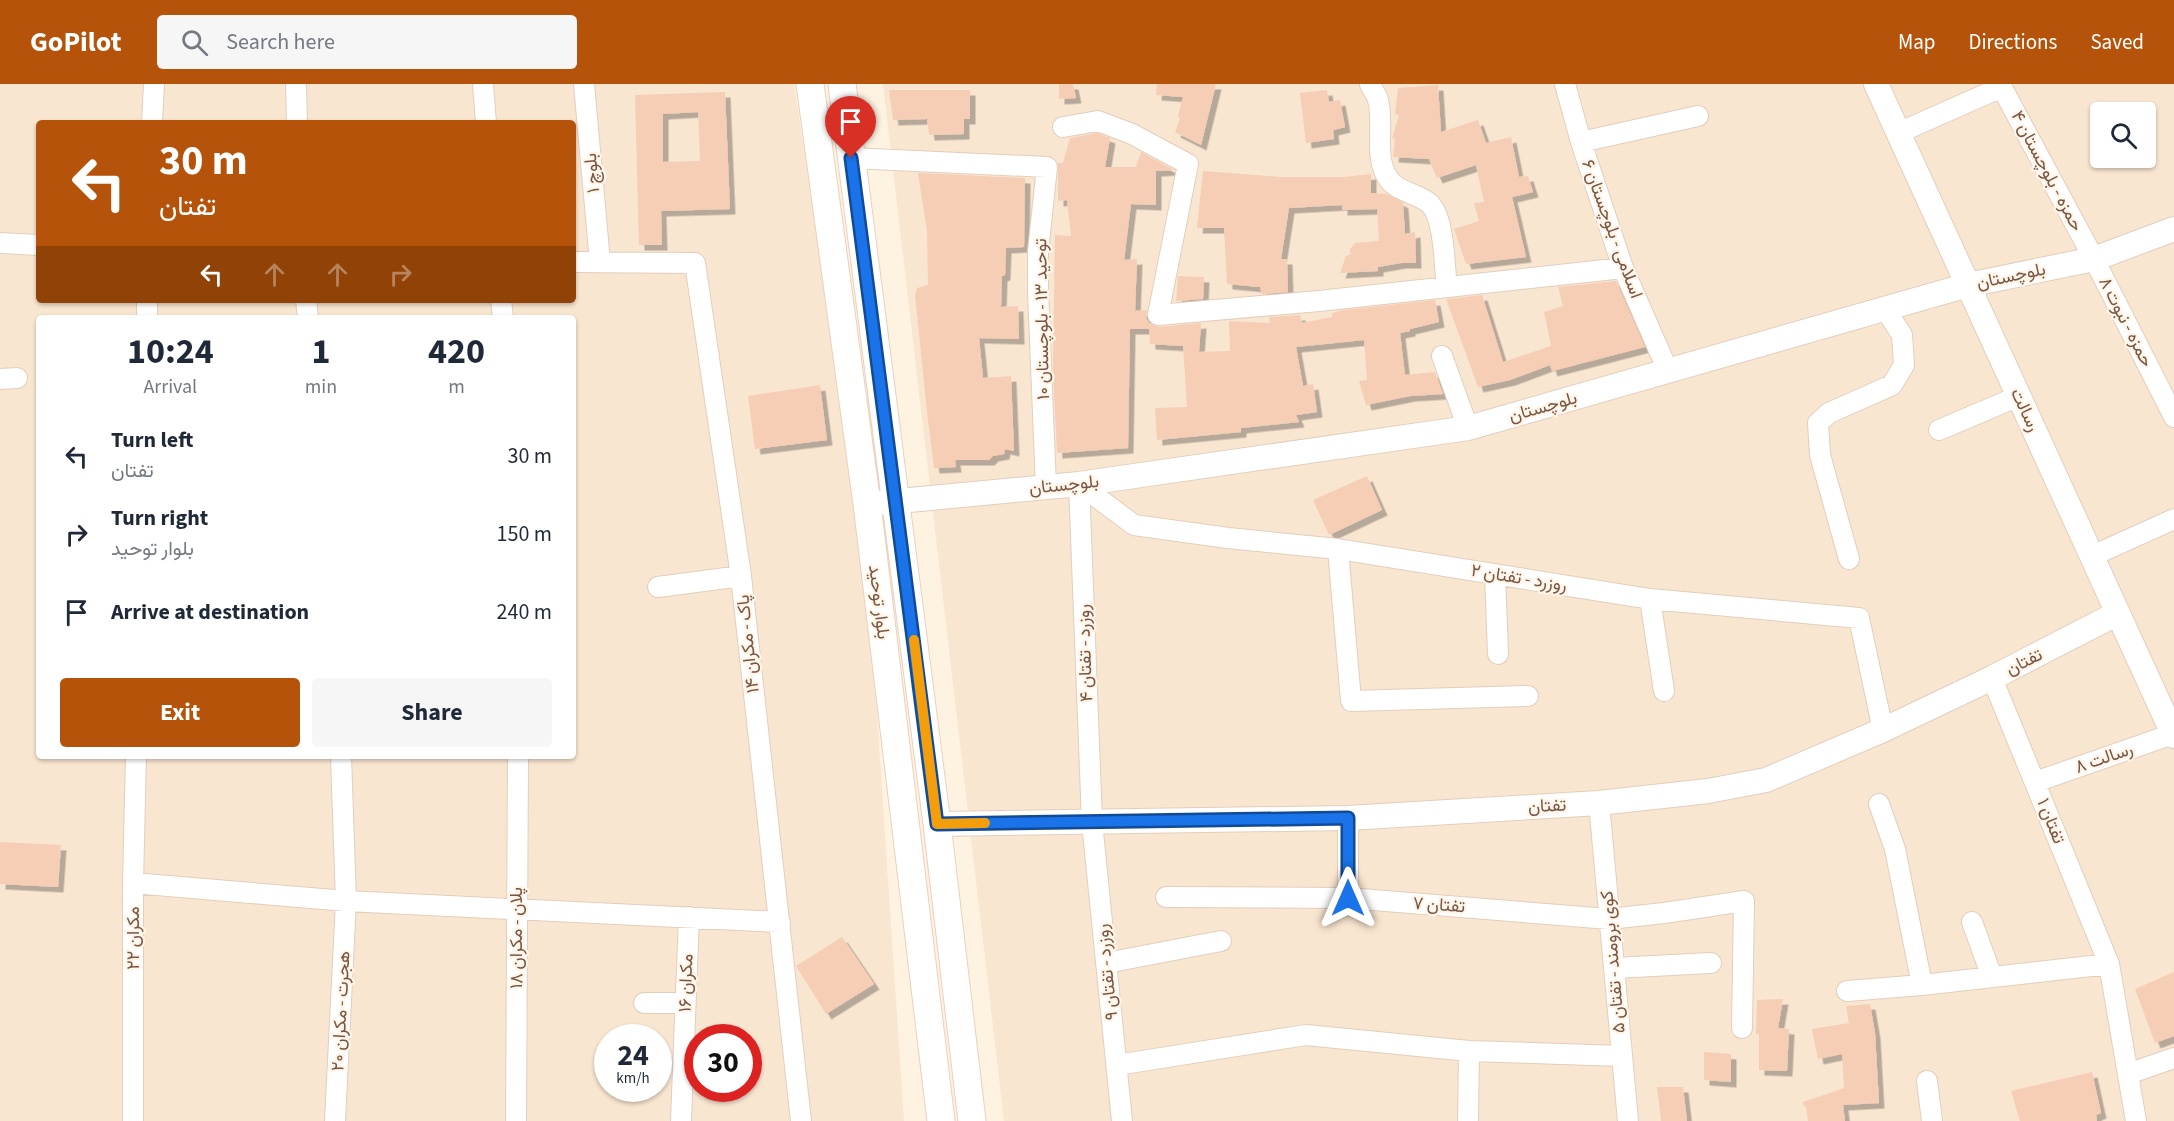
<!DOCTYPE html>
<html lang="en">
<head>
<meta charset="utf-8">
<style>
	:root { --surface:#fff; --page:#f6f6f7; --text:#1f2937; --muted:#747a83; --accent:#b45309 }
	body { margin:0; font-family:"Source Sans 3",Vazirmatn,sans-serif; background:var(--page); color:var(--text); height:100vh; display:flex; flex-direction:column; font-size:22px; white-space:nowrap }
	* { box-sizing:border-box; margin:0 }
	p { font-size:20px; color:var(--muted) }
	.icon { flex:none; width:33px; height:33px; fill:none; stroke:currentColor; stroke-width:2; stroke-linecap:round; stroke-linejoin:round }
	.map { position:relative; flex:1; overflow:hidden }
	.panel { position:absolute; left:36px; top:231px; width:540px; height:444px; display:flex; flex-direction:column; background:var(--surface); border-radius:6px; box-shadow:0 2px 4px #0004 }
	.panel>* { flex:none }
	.guide { position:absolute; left:36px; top:36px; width:540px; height:183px; border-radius:6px; box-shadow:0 2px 4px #0004; background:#b45309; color:#fff; overflow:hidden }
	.controls { position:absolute; left:2090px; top:18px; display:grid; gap:12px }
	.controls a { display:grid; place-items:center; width:66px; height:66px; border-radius:6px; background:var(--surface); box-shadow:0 2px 4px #0004; font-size:30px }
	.speed { position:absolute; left:594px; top:940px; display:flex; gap:12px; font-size:30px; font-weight:700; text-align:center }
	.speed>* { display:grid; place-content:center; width:78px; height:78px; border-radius:50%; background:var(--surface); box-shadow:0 2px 4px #0004; line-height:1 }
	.speed small { font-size:15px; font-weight:400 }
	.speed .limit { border:9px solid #d22; background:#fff; color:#111 }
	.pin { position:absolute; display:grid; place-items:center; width:51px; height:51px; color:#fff; margin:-62px -26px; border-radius:50% 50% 50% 0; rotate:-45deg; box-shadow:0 0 6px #0007 }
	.pin .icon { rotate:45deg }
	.me { position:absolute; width:66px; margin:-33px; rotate:0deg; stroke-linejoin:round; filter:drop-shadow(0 0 4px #0008) }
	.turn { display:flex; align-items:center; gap:21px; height:126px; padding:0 24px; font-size:27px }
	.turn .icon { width:78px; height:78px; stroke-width:2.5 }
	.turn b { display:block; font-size:42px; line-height:51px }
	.lanes { display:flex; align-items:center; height:57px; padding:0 24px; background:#0003; justify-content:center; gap:30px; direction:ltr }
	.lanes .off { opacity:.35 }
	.eta { display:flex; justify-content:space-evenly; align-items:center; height:102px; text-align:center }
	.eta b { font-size:36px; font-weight:700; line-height:42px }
	.action { display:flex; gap:12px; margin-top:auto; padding:12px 24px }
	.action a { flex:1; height:69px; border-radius:6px; background:var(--accent); color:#fff; font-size:24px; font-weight:700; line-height:69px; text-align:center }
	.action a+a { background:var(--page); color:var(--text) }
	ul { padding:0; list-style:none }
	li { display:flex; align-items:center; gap:18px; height:78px; padding:0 24px }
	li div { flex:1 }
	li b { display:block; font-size:22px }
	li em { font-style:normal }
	header { display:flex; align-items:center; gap:36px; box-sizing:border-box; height:84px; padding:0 30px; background:var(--accent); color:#fff }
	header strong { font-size:28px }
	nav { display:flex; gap:33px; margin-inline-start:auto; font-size:21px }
	.search { width:420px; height:54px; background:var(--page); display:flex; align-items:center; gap:15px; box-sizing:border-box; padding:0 21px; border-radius:6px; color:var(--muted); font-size:22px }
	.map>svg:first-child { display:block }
	.residential { fill:#f9e6d1; fill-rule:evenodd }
	.building { fill:#f6ceb6; fill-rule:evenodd; filter:url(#shadow) }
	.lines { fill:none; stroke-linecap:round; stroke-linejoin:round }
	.minor-casing { stroke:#e3cebc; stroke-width:22 }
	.tertiary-casing { stroke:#e3cebc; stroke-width:26 }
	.secondary-casing { stroke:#ebd0bb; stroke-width:29 }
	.minor { stroke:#fff; stroke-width:20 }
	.tertiary { stroke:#fff; stroke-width:24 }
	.secondary { stroke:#fff; stroke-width:27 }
	.route-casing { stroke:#114b97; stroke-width:15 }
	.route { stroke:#1a73e8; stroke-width:10 }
	.slow { stroke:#f59e0b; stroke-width:10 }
	.labels { text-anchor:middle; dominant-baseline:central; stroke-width:4.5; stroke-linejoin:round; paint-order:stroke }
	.street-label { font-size:18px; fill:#785645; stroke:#fff6e9 }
</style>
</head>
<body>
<header>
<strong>GoPilot</strong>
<div class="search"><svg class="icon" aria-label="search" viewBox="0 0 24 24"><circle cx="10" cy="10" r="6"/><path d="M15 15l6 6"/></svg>Search here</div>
<nav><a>Map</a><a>Directions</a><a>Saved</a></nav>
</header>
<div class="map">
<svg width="2174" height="1037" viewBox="0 0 2174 1037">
	<defs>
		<filter id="shadow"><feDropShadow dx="5.5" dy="5.5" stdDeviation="0" flood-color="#0004"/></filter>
	</defs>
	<rect width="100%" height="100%" fill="#fef2e1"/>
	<path class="residential" d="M0,0H794L867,479L904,1037H0ZM39,39H573V216H39ZM39,234H573V672H39ZM608,954H658V1005H608ZM698,954H748V1005H698Z
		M883,0H2174V1037H1004ZM2100,28H2145V74H2100Z"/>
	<path class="building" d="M1059,0H1073L1076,14L1059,15Z
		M1157,0H1216L1201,61L1175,48L1180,34L1178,32L1183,13L1156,11Z
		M1438,1L1441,48L1478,36L1486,59L1511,53L1519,93L1528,92L1533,108L1512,113L1526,173L1466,180L1454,145L1479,137L1474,119L1484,118L1476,81L1437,94L1429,75L1393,73L1395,55L1392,54L1399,31L1395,30L1398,4Z
		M889,6H970V35H964V50L929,51L927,35L893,36Z
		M1327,6L1329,18L1340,16L1345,43L1333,46L1334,55L1306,59L1300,9Z
		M725,8L730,125L661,127L662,161H639L635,11ZM698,28L700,77L663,78V30Z
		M1097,49L1110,54L1105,83H1136L1141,68L1174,86L1156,87V121L1131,120L1124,176L1137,175L1135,227L1147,226L1146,234L1149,239L1159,243L1201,239L1199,268L1230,267L1229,237L1270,239L1269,233L1300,231L1302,239L1332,233V229L1343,226L1435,216L1439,238L1410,245V247L1400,249L1405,291L1435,288L1443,310L1410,312L1366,321L1359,297L1367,296L1364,256L1296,263L1303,302L1313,300L1317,328L1296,331L1299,338L1241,344V348L1157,356L1155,324L1187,323L1183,262L1150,260L1149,245H1130L1128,364L1057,369L1053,285L1055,151L1071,152L1067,116L1058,117V79H1063L1070,54Z
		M1203,87L1281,93H1344L1371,90V109L1387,110L1403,119L1405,150L1415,148L1416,179H1401L1378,183V187L1340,189L1346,172L1351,170L1350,165L1355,159L1379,157L1377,125L1342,126V121L1289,124L1281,175H1287L1288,208L1262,210L1260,203L1227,200L1224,144H1197Z
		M918,89L1025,94L1024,163L1006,164L1005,191L1002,192L1001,223L1018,222L1019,255L979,254L983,294L1011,292L1014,367L1005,365L1004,370L993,372L989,376H955L956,383L934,384L927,328L915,211L917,204L928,201L927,147Z
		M1178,192L1204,193L1203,215L1176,217Z
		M1616,197L1645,263L1552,287L1550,281L1510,296L1478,303L1446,215L1482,211L1503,278L1551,262L1544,228L1563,222L1558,203Z
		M820,301L827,356L755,365L748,312Z
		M1367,392L1382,426L1329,451L1313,416Z
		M0,758L61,761L58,803L0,800Z
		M842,853L874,900L826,930L796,882Z
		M2174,888V952L2155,959L2135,905Z
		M1783,915L1778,944L1789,945L1787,987L1759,986V950H1756L1757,916Z
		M1870,920L1875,949L1879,1019L1843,1021L1845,1037H1808L1806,1022L1804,1023L1803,1018L1844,1004L1842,970L1818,975L1812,945L1849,939L1846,922Z
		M1704,968L1731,970V998L1704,996Z
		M2092,988L2101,1029L2096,1031L2097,1037H2020L2011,1007Z
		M1657,1003H1683L1687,1037H1661Z"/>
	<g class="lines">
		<defs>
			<path id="minor" d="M296,0L297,39
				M483,0L486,39
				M584,0L600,178
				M1370,0C1372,5 1377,11 1378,16C1384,39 1375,67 1385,89C1394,109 1414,107 1429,119C1445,133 1444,182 1447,203
				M1565,0L1581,58L1623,184L1668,287
				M2000,0L2094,175L2174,333
				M152,39L154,0
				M1063,43L1098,37L1132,50L1188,80L1158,231L1319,217L1623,184
				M1898,49L2002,3
				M1581,58L1698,32
				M851,74L1047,83L1038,167V207L1046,403
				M0,159L39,161
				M573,178L695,179L741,492L801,1037
				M147,216V234
				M306,216L308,234
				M501,216L503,234
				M1442,272L1468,344
				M0,295L17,294
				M1939,346L2019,312
				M1079,400L1134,441L1228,454L1338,465L1650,515L1859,534L1883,646
				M1079,400L1092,738L1122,1037
				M1338,465L1351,617L1528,612
				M2092,472L2174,435
				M1849,475L1820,371L1818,339L1829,329L1892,301L1904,281L1902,251L1885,225
				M1495,490L1498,570
				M658,503L741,492
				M1650,515L1664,607
				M1992,594L2109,880
				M2035,698L2173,650
				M1599,719L1628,1037
				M1879,720L1895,765L1922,901L2109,880L2136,1037
				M1348,734V814L1609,835L1664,829L1744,817L1742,944
				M133,799L346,817L780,838
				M1166,813L1348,814
				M1972,838L1992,893
				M1106,879L1221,857
				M1614,884L1711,879
				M1847,907L1922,901
				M644,919H685
				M1117,981L1306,951L1469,967
				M2128,990L2174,974
				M1927,997L1932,1037
				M133,1037V799L136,672
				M335,1037L346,817L341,672
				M516,1037L518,672
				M681,1037L689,833
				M1468,1037L1469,967L1622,972"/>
			<path id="tertiary" d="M1876,0L2174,652
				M867,420L1079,400L1468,344L1968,201L2094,175L2174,145
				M937,740L1348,734L1599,719L1708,707L1766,696L1883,646L1992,594L2118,529"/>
			<path id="secondary" d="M810,0L867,420L941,1037
				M842,0L937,740L972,1037"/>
		</defs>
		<use href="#minor" class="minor-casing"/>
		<use href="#tertiary" class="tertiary-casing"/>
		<use href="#secondary" class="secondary-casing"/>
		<use href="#minor" class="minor"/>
		<use href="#tertiary" class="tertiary"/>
		<use href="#secondary" class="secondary"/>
	</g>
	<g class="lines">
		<defs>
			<path id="route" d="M851,74L937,740L1348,734V814"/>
		</defs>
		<use href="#route" class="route-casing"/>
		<use href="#route" class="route"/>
		<path class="slow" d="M914,556L937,740L985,739"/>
	</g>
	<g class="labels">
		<g class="street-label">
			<text transform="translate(2047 87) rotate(62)">حمزه - بلوچستان ۴</text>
			<text transform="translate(592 89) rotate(-95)">بلوچ ۱</text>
			<text transform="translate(1612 145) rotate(70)">اسلامی - بلوچستان ۶</text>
			<text transform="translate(2011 192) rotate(-12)">بلوچستان</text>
			<text transform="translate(1042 235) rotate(-91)">توحید ۱۳ - بلوچستان ۱۰</text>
			<text transform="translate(2126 238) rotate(63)">حمزه - نبوت ۸</text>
			<text transform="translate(1543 323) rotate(-16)">بلوچستان</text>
			<text transform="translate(2025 326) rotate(65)">رسالت</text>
			<text transform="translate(1064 401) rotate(-6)">بلوچستان</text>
			<text transform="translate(1519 494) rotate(9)">روزرد - تفتان ۲</text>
			<text transform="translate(879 518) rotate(83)">بلوار توحید</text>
			<text transform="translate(748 560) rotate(-96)">پاک - مکران ۱۴</text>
			<text transform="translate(1085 569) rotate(-92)">روزرد - تفتان ۴</text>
			<text transform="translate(2024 578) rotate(-27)">تفتان</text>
			<text transform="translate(2104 674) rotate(-19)">رسالت ۸</text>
			<text transform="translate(1547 722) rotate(-3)">تفتان</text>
			<text transform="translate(2051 737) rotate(68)">تفتان ۱</text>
			<text transform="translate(1439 821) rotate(4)">تفتان ۷</text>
			<text transform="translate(133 854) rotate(-90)">مکران ۲۲</text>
			<text transform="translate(516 854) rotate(-90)">پلان - مکران ۱۸</text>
			<text transform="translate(1613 878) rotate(-95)">کوی برومند - تفتان ۵</text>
			<text transform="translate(1107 888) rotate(-96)">روزرد - تفتان ۹</text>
			<text transform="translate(686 899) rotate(-88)">مکران ۱۶</text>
			<text transform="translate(341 927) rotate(-87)">هجرت - مکران ۲۰</text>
		</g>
	</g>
</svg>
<div class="controls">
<a><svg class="icon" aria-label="search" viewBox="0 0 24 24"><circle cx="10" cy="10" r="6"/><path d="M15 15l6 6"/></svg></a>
</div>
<div class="speed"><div>24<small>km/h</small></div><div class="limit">30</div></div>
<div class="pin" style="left:851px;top:74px;background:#d93025"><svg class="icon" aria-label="arrive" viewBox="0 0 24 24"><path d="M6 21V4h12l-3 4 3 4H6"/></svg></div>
<svg class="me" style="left:1348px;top:814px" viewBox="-20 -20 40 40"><path d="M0-17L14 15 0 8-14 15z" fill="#1a73e8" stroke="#fff" stroke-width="4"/></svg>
<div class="guide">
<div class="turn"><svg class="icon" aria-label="left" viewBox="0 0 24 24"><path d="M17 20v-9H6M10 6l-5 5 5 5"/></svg><div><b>30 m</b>تفتان</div></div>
<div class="lanes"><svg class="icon" aria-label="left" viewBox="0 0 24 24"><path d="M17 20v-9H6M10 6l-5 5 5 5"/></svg><svg class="icon off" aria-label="ahead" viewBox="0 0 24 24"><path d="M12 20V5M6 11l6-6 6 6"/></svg><svg class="icon off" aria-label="ahead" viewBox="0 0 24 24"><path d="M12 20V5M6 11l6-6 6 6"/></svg><svg class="icon off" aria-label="right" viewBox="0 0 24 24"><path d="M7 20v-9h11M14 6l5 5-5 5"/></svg></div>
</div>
<section class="panel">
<div class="eta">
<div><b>10:24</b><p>Arrival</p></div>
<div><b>1</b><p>min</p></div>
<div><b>420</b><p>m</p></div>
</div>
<ul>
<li><svg class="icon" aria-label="left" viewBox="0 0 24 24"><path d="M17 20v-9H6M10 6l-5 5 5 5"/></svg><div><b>Turn left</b><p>تفتان</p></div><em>30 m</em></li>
<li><svg class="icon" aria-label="right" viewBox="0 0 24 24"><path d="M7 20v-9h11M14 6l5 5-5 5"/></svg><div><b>Turn right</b><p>بلوار توحید</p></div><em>150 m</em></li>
<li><svg class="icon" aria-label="arrive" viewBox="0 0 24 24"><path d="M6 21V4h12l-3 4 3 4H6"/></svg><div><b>Arrive at destination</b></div><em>240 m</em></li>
</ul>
<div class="action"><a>Exit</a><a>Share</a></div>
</section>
</div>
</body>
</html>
